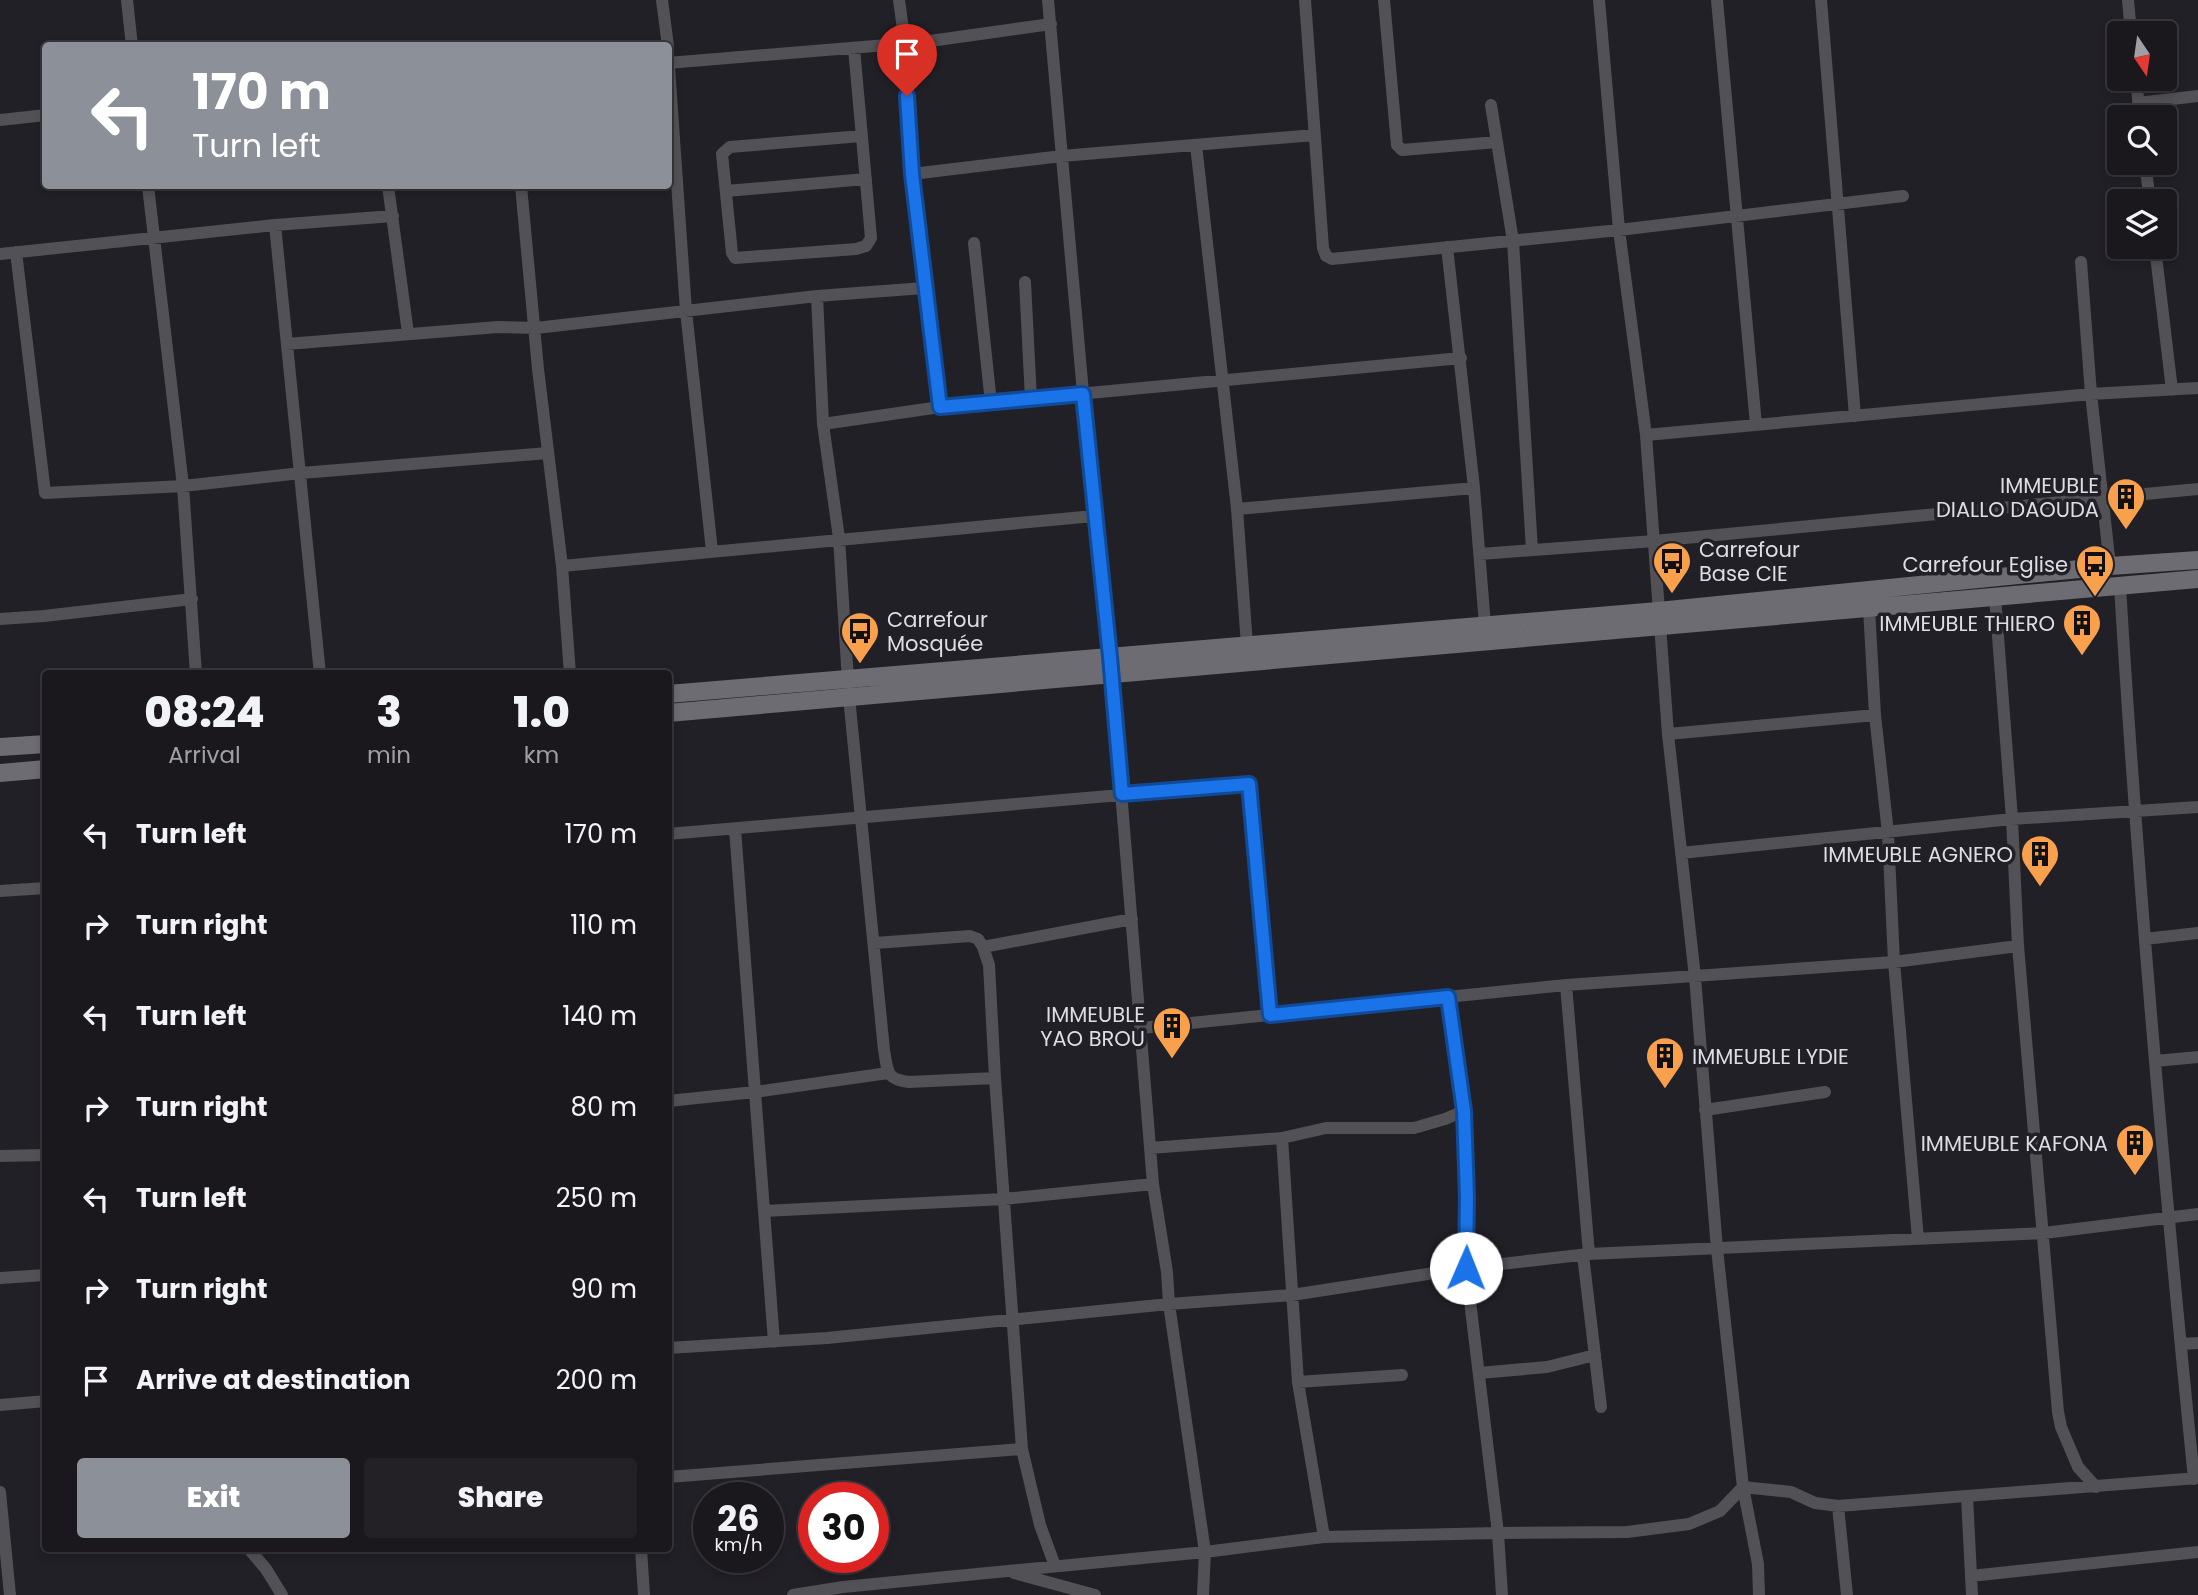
<!DOCTYPE html>
<html lang="en">
<head>
<meta charset="utf-8">
<style>
	:root { --surface:#1a181d; --page:#232126; --text:#f1f3f6; --muted:#9fa0a4; --line:#38373b; --accent:#8c9099 }
	body { margin:0; font-family:Poppins,sans-serif; background:var(--page); color:var(--text); height:100vh; display:flex; flex-direction:column; font-size:26px; white-space:nowrap }
	* { box-sizing:border-box; margin:0 }
	p { font-size:23px; color:var(--muted) }
	.icon { flex:none; width:38px; height:38px; fill:none; stroke:currentColor; stroke-width:2; stroke-linecap:round; stroke-linejoin:round }
	.map { position:relative; flex:1; overflow:hidden }
	.details { position:absolute; left:42px; top:670px; width:630px; height:882px; display:flex; flex-direction:column; background:var(--surface); border-radius:7px; box-shadow:0 4px 10px #0003,0 0 0 2px var(--line) }
	.details>* { flex:none }
	.banner { position:absolute; left:42px; top:42px; width:630px; height:147px; border-radius:7px; box-shadow:0 4px 10px #0003,0 0 0 2px var(--line); background:#8c9099; color:#fff; overflow:hidden }
	.needle { width:46px; rotate:167deg }
	.tools { position:absolute; left:2107px; top:21px; display:grid; gap:14px }
	.tools a { display:grid; place-items:center; width:70px; height:70px; border-radius:7px; background:var(--surface); box-shadow:0 4px 10px #0003,0 0 0 2px var(--line); font-size:35px }
	.speed { position:absolute; left:693px; top:1482px; display:flex; gap:14px; font-size:35px; font-weight:700; text-align:center }
	.speed>* { display:grid; place-content:center; width:91px; height:91px; border-radius:50%; background:var(--surface); box-shadow:0 4px 10px #0003,0 0 0 2px var(--line); line-height:1 }
	.speed small { font-size:18px; font-weight:400 }
	.speed .limit { border:10px solid #d22; background:#fff; color:#111 }
	.pin { position:absolute; display:grid; place-items:center; width:60px; height:60px; color:#fff; margin:-72px -30px; border-radius:50% 50% 50% 0; rotate:-45deg; box-shadow:0 0 7px #0007 }
	.pin .icon { rotate:45deg }
	.me { position:absolute; width:77px; margin:-38px; rotate:1deg; stroke-linejoin:round; filter:drop-shadow(0 0 5px #0008) }
	.turn { display:flex; align-items:center; gap:24px; height:147px; padding:0 35px; font-size:32px }
	.turn .icon { width:91px; height:91px; stroke-width:2.5 }
	.turn b { display:block; font-size:49px; line-height:60px }
	.eta { display:flex; justify-content:space-evenly; align-items:center; height:119px; text-align:center }
	.eta b { font-size:42px; font-weight:800; line-height:49px }
	.cta { display:flex; gap:14px; margin-top:auto; padding:14px 35px }
	.cta a { flex:1; height:80px; border-radius:7px; background:var(--accent); color:#fff; font-size:28px; font-weight:800; line-height:80px; text-align:center }
	.cta a+a { background:var(--page); color:var(--text) }
	ul { padding:0; list-style:none }
	li { display:flex; align-items:center; gap:21px; height:91px; padding:0 35px }
	li div { flex:1 }
	li b { display:block; font-size:26px }
	li em { font-style:normal }
	.map>svg:first-child { display:block }
	.lines { fill:none; stroke-linecap:round; stroke-linejoin:round }
	.minor { stroke:#525155; stroke-width:12 }
	.secondary { stroke:#6d6c72; stroke-width:18 }
	.route-casing { stroke:#114b97; stroke-width:18 }
	.route { stroke:#1a73e8; stroke-width:12 }
	.labels { text-anchor:middle; dominant-baseline:central; stroke-width:7; stroke-linejoin:round; paint-order:stroke }
	.poi-label { font-size:21px; fill:#dedde2; stroke:#222027; text-anchor:end }
</style>
</head>
<body>
<div class="map">
<svg width="2198" height="1595" viewBox="0 0 2198 1595">
	<rect width="100%" height="100%" fill="#222027"/>
	<g class="lines">
		<path class="minor" d="M127,0L132,46
			M662,0L668,46
			M899,0L905,44L912,174L940,407
			M1305,0L1323,248L1326,256L1332,259L1619,230L1903,196
			M1384,0L1397,145L1402,150L1497,142
			M1599,0L1619,230L1646,435L1668,734L1695,977L1717,1249L1743,1487L1758,1564L1759,1595
			M1717,0L1756,425
			M1821,0L1855,416
			M2128,0L2131,33
			M854,48L871,238L866,246L856,249L735,258L732,253L722,154L730,147L862,136
			M668,53L686,311L712,551
			M668,63L923,42L1051,24
			M2136,79L2140,117
			M2138,103L2198,96
			M1491,105L1513,241L1532,550
			M0,120L46,115
			M1196,145L1237,509L1247,645
			M2145,163L2150,201
			M912,174L1062,156L1315,135
			M148,186L183,486L196,674
			M388,186L408,333
			M521,186L538,369L562,566L570,674
			M726,191L866,179
			M275,225L320,674
			M974,243L991,403
			M1447,247L1474,488L1485,625
			M2155,247L2172,390
			M16,252L45,493L183,486L301,473L548,453
			M0,254L275,225L393,216
			M2081,262L2091,394L2110,566
			M1025,282L1031,399
			M817,296L823,424L839,538L849,697L884,1050C888,1071 885,1079 909,1082L995,1078
			M287,344L498,327L536,328L817,296L924,288
			M823,424L940,407L1461,358
			M1646,435L2091,394L2198,388
			M1237,509L1474,488
			M1480,554L1654,541L2198,489
			M562,566L1094,516
			M2120,586C2138,884 2164,1182 2194,1479
			M1995,597L2012,819L2018,946L2058,1412L2061,1427L2078,1467L2096,1487
			M1869,608L1875,715L1888,833L1894,962L1918,1239
			M0,619L44,616L192,599
			M1668,734L1875,715
			M735,829L774,1342
			M668,834L1249,784L1270,1015
			M1681,853L2012,819L2198,807
			M0,891L46,888
			M2145,939L2198,933
			M875,943L970,936L978,939L983,947L989,965L995,1078L1022,1449L1040,1525L1055,1566
			M983,947L1132,919
			M1566,985L1589,1254L2044,1233L2198,1214
			M1448,997L1464,1111L1467,1197L1466,1268L1498,1533L1502,1595
			M1141,1028L1566,985L1894,962L2018,946
			M2156,1061L2198,1057
			M668,1101L755,1092L888,1073
			M1705,1110L1825,1092
			M1282,1138L1298,1382L1324,1537
			M1150,1148L1282,1138L1326,1128H1414L1445,1119L1464,1111
			M0,1156L46,1155
			M764,1211L1004,1199L1153,1184
			M1583,1255L1601,1407
			M0,1278L46,1275
			M2181,1344L2198,1343
			M668,1348L827,1338L1169,1304L1292,1295L1466,1268L1589,1254
			M1479,1373L1547,1367L1595,1355
			M1298,1382L1402,1375
			M0,1405L46,1401
			M668,1477L1022,1449
			M0,1492L10,1595
			M1967,1497L1972,1595
			M1838,1506L1847,1595
			M249,1549L266,1569L282,1595
			M641,1549L644,1595
			M1014,1573L1095,1595
			M1971,1576L2198,1552
			M793,1595L843,1587L1205,1552L1169,1304L1167,1272L1153,1184L1110,657L1094,516L1048,0
			M1203,1595L1205,1552L1324,1537L1498,1533L1627,1532L1689,1524L1720,1511L1743,1487L1791,1492L1815,1503L1838,1506L2198,1478"/>
		<path class="secondary" d="M668,694L1658,611L2110,566L2198,560
			M668,713L2198,579
			M0,747L46,744
			M0,773L46,769"/>
	</g>
	<g class="lines">
		<defs>
			<path id="route" d="M907,96L912,174L940,407L1083,394L1110,657L1122,794L1249,784L1270,1015L1448,997L1464,1111L1467,1197L1466,1268"/>
		</defs>
		<use href="#route" class="route-casing"/>
		<use href="#route" class="route"/>
	</g>
	<defs>
		<symbol id="building-pin" viewBox="-11 -11 22 30"><path d="M0 17L-7.5 6A9.5 9.5 0 1 1 7.5 6Z" fill="#f8a04b" stroke="#222027"/><path d="M-4-6H4V6H1V3H-1V6H-4ZM-2.5-4.3h1.7v1.8h-1.7ZM.8-4.3h1.7v1.8H.8ZM-2.5-1h1.7V.8h-1.7ZM.8-1h1.7V.8H.8Z" fill="#111"/></symbol>
		<symbol id="bus-pin" viewBox="-11 -11 22 30"><path d="M0 17L-7.5 6A9.5 9.5 0 1 1 7.5 6Z" fill="#f8a04b" stroke="#222027"/><path d="M-5-6H5V4H4V6H2V4H-2V6H-4V4H-5ZM-3.5-4V0h7V-4ZM-3.5 1.2v1.5H-2V1.2ZM2 1.2v1.5H3.5V1.2Z" fill="#111"/></symbol>
	</defs>
	<g fill-rule="evenodd">
		<use href="#building-pin" x="2104" y="475" width="44" height="60"/>
		<use href="#bus-pin" x="1650" y="539" width="44" height="60"/>
		<use href="#bus-pin" x="2073" y="542" width="44" height="60"/>
		<use href="#building-pin" x="2060" y="601" width="44" height="60"/>
		<use href="#bus-pin" x="838" y="609" width="44" height="60"/>
		<use href="#building-pin" x="2018" y="832" width="44" height="60"/>
		<use href="#building-pin" x="1150" y="1004" width="44" height="60"/>
		<use href="#building-pin" x="1643" y="1034" width="44" height="60"/>
		<use href="#building-pin" x="2113" y="1121" width="44" height="60"/>
	</g>
	<g class="labels">
		<g class="poi-label">
			<text x="2099" y="485">IMMEUBLE<tspan x="2099" dy="24">DIALLO DAOUDA</tspan></text>
			<text x="1699" y="549" text-anchor="start">Carrefour<tspan x="1699" dy="24">Base CIE</tspan></text>
			<text x="2068" y="564">Carrefour Eglise</text>
			<text x="887" y="619" text-anchor="start">Carrefour<tspan x="887" dy="24">Mosquée</tspan></text>
			<text x="2055" y="623">IMMEUBLE THIERO</text>
			<text x="2013" y="854">IMMEUBLE AGNERO</text>
			<text x="1145" y="1014">IMMEUBLE<tspan x="1145" dy="24">YAO BROU</tspan></text>
			<text x="1692" y="1056" text-anchor="start">IMMEUBLE LYDIE</text>
			<text x="2108" y="1143">IMMEUBLE KAFONA</text>
		</g>
	</g>
</svg>
<div class="tools">
<a><svg class="needle" viewBox="-14 -14 28 28"><path d="M0-13l5 13h-10z" fill="#e53935"/><path d="M0 13l5-13h-10z" fill="#9fa0a4"/></svg></a>
<a><svg class="icon" aria-label="search" viewBox="0 0 24 24"><circle cx="10" cy="10" r="6"/><path d="M15 15l6 6"/></svg></a>
<a><svg class="icon" aria-label="layers" viewBox="0 0 24 24"><path d="M12 4l9 5-9 5-9-5zM3 14l9 5 9-5"/></svg></a>
</div>
<div class="speed"><div>26<small>km/h</small></div><div class="limit">30</div></div>
<div class="pin" style="left:907px;top:96px;background:#d93025"><svg class="icon" aria-label="arrive" viewBox="0 0 24 24"><path d="M6 21V4h12l-3 4 3 4H6"/></svg></div>
<svg class="me" style="left:1466px;top:1268px" viewBox="-20 -20 40 40"><circle r="19" fill="#fff"/><path d="M0-13L10 11 0 6-10 11z" fill="#1a73e8"/></svg>
<div class="banner">
<div class="turn"><svg class="icon" aria-label="left" viewBox="0 0 24 24"><path d="M17 20v-9H6M10 6l-5 5 5 5"/></svg><div><b>170 m</b>Turn left</div></div>
</div>
<section class="details">
<div class="eta">
<div><b>08:24</b><p>Arrival</p></div>
<div><b>3</b><p>min</p></div>
<div><b>1.0</b><p>km</p></div>
</div>
<ul>
<li><svg class="icon" aria-label="left" viewBox="0 0 24 24"><path d="M17 20v-9H6M10 6l-5 5 5 5"/></svg><div><b>Turn left</b></div><em>170 m</em></li>
<li><svg class="icon" aria-label="right" viewBox="0 0 24 24"><path d="M7 20v-9h11M14 6l5 5-5 5"/></svg><div><b>Turn right</b></div><em>110 m</em></li>
<li><svg class="icon" aria-label="left" viewBox="0 0 24 24"><path d="M17 20v-9H6M10 6l-5 5 5 5"/></svg><div><b>Turn left</b></div><em>140 m</em></li>
<li><svg class="icon" aria-label="right" viewBox="0 0 24 24"><path d="M7 20v-9h11M14 6l5 5-5 5"/></svg><div><b>Turn right</b></div><em>80 m</em></li>
<li><svg class="icon" aria-label="left" viewBox="0 0 24 24"><path d="M17 20v-9H6M10 6l-5 5 5 5"/></svg><div><b>Turn left</b></div><em>250 m</em></li>
<li><svg class="icon" aria-label="right" viewBox="0 0 24 24"><path d="M7 20v-9h11M14 6l5 5-5 5"/></svg><div><b>Turn right</b></div><em>90 m</em></li>
<li><svg class="icon" aria-label="arrive" viewBox="0 0 24 24"><path d="M6 21V4h12l-3 4 3 4H6"/></svg><div><b>Arrive at destination</b></div><em>200 m</em></li>
</ul>
<div class="cta"><a>Exit</a><a>Share</a></div>
</section>
</div>
</body>
</html>
